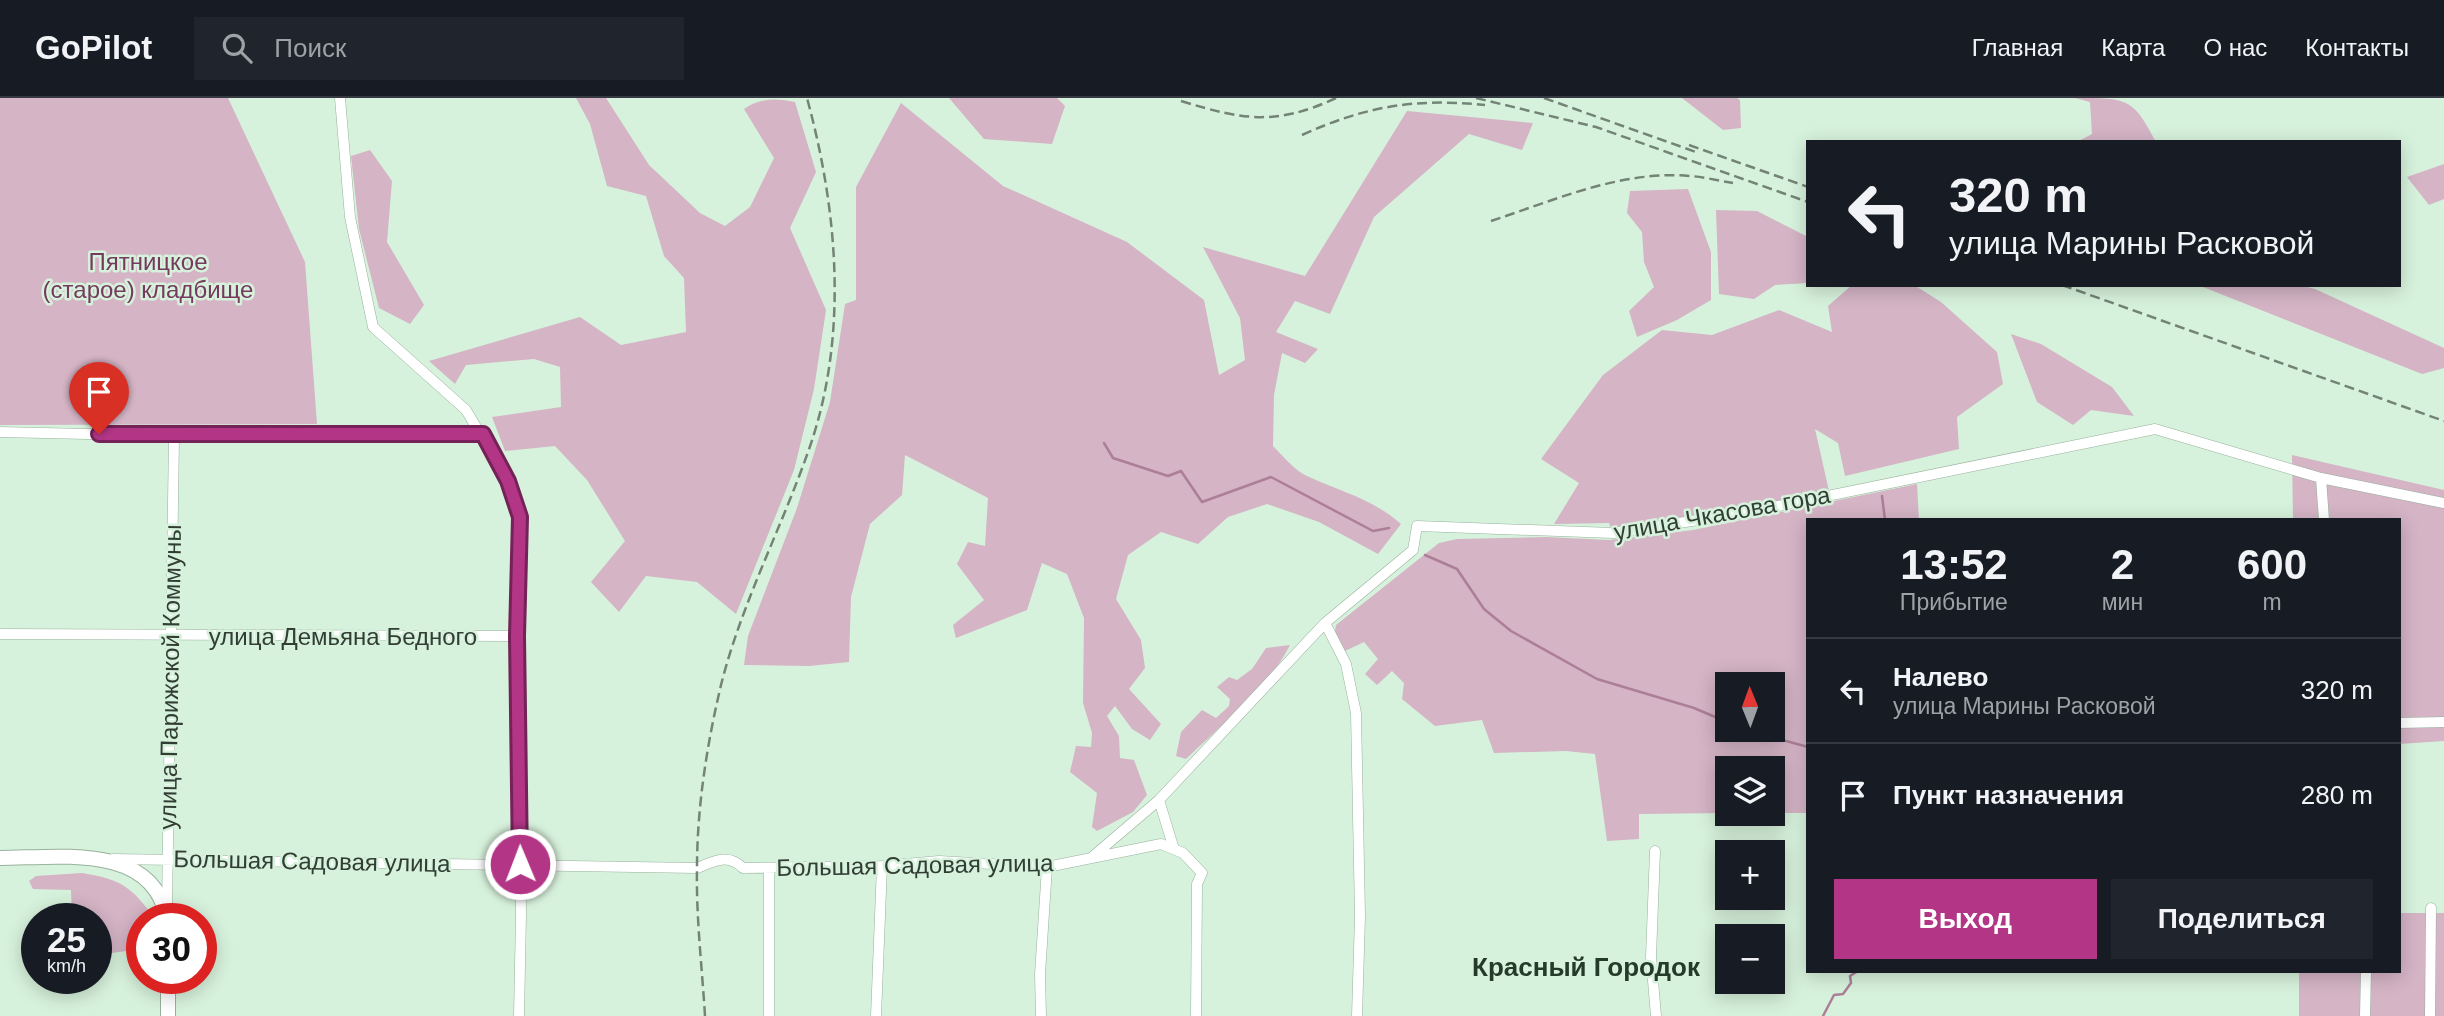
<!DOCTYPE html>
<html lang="ru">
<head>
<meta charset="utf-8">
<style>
	:root { --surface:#171b24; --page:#20242c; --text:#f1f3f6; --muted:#9ea1a6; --line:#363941; --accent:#b23586 }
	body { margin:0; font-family:Arial,sans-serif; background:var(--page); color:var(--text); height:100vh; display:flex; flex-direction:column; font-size:26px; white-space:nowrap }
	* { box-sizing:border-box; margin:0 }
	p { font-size:23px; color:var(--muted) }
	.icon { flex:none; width:38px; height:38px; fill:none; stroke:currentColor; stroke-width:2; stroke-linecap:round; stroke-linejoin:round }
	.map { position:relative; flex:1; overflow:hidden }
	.sheet { position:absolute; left:1806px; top:420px; width:595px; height:455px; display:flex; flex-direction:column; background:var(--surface); border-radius:0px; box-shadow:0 4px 18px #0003 }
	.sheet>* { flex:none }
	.hud { position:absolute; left:1806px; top:42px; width:595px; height:147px; border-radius:0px; box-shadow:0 4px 18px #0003; background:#171b24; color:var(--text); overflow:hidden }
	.needle { width:46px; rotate:359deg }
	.buttons { position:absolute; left:1715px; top:574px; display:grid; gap:14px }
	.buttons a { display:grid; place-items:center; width:70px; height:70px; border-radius:0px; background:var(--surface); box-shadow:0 4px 18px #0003; font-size:35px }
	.speed { position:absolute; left:21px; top:805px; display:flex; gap:14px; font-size:35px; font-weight:700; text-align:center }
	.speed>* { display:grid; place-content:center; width:91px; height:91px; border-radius:50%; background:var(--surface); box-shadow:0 4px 18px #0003; line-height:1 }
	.speed small { font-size:18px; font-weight:400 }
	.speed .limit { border:10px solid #d22; background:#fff; color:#111 }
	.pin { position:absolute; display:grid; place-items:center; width:60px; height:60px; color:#fff; margin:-72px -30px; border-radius:50% 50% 50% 0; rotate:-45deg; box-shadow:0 0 7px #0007 }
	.pin .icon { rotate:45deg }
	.me { position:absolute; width:77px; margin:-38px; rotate:359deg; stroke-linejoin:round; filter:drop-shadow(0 0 5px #0008) }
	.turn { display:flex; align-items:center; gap:24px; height:147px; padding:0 28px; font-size:32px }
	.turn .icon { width:91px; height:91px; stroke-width:2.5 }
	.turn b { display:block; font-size:49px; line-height:60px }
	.eta { display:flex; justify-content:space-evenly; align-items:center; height:119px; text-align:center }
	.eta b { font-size:42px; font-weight:600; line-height:49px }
	.cta { display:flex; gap:14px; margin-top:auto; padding:14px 28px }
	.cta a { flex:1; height:80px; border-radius:0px; background:var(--accent); color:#fff; font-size:28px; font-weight:600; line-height:80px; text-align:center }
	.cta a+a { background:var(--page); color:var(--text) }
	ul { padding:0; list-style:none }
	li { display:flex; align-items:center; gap:21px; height:105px; padding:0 28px; border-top:2px solid var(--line) }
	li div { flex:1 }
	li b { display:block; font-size:26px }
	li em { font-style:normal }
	header { display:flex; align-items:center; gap:42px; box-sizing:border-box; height:98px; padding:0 35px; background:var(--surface); border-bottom:2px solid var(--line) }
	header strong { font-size:33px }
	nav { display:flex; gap:38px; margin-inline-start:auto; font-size:24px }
	.search { width:490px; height:63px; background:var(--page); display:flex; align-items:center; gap:18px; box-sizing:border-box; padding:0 24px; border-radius:0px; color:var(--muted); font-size:26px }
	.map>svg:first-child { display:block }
	.green { fill:#d4b4c5; fill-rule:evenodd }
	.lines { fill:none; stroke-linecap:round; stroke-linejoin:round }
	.stream { stroke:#ac7f97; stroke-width:2.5 }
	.minor-casing { stroke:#97b19c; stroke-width:11 }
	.highway-casing { stroke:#97b19c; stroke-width:16 }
	.minor { stroke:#fff; stroke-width:10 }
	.highway { stroke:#fff; stroke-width:14 }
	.rail { stroke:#738476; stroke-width:2.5; stroke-dasharray:10 5; stroke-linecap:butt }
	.route-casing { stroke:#742257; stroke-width:18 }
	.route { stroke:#b23586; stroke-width:12 }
	.labels { text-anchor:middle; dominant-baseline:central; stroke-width:5; stroke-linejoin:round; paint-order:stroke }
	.park-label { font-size:24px; fill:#753a5d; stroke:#d7f2dc }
	.street-label { font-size:24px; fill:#323d34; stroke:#d7f2dc }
	.neighbourhood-label { font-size:26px; font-weight:bold; fill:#253b2a; stroke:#d7f2dc }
</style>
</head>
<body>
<header>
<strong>GoPilot</strong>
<div class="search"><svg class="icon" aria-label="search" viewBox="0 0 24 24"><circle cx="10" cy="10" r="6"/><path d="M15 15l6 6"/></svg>Поиск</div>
<nav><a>Главная</a><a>Карта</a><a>О нас</a><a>Контакты</a></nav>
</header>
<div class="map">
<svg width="2444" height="918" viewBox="0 0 2444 918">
	<rect width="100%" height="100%" fill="#d7f2dc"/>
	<path class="green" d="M0,0H228L305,164L317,326L0,327Z
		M576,0H606L649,67L700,115L725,128L750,109L774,60L744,11C759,0 777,0 795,4L816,74L790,130L826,212L814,291L794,372L736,516L697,484L646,478L619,514L591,484L625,443L587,382L555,348L505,353L492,319L561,309L560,269L534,261L466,267L455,286L429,263L580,219L621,247L686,234L684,180L664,158L646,98L607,88L590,26Z
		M949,0H1057L1065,8L1052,46L984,41Z
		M1682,0H1737L1740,2L1741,30L1723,32Z
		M2075,0C2128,0 2133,0 2156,44H2077L2092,36L2090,4Z
		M901,5L1003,88L1127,144L1204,202L1219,277L1245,262L1240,220L1203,149L1305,178L1407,13L1533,25L1522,52L1469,36L1374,119L1330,216L1295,203L1276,234L1318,251L1305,265L1282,255L1274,297L1273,348C1283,358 1294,372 1307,378C1339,393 1373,401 1401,426L1378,456L1319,424L1267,406L1228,419L1198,446L1161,434L1128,457L1116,501L1141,542L1145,570L1129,591L1161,626L1150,642L1132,631L1115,608L1107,618L1119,638L1120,660L1134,662L1147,697L1133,714L1097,733L1092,729L1097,695L1070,674L1076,648L1091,649L1092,635L1083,605L1084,520L1067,476L1042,465L1027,512L956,540L953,527L984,502L957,466L968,444L985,448L988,400L905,357L902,397L870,426L851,499L849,564L809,568L744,567L748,538L797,410L830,304L845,206L856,202V89Z
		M370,52L392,83L387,144L424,207L410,226L379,210L359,131L351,58Z
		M2444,66V101L2429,107L2407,79Z
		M1688,91L1711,154V202L1677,222L1637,239L1629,213L1654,189L1644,164L1642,134L1627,115L1630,93Z
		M1716,112L1757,113L1808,139V185L1775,187L1754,201L1719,196Z
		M1852,187H1914L1941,204L1997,254L2003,286L1957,319L1959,351L1845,378L1838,345L1815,331L1829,393C1757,408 1684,426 1611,430L1609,425L1554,426L1579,385L1541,361L1603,277L1662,232L1712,237L1779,212L1832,234L1828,208Z
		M2198,187H2300L2315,191L2444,250V270L2422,276Z
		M2011,236L2041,246L2112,289L2134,318L2091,312L2073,327L2037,304Z
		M2292,357L2444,392V643L2399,646V422H2293Z
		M1917,386L1919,422H1808V715H1773V670H1727V715L1639,716V741L1607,743L1595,656L1566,653L1494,655L1482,622L1435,628L1402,601L1404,585L1392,573L1377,587L1365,576L1378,561L1364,544L1345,553L1335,533L1336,527L1439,445L1457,441L1546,439L1609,442L1693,432ZM1727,586H1773V632H1727Z
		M1290,547C1269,589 1220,628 1186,661L1176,658L1181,634L1202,612L1216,620L1229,608L1230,601L1217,589L1229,579L1237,582L1252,571L1266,550Z
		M82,775C121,781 132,789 155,821H142V851L96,857V821H72L71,792L33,791L29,783L36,778Z
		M2399,815H2444V918H2299V873H2399Z"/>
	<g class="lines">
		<path class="stream" d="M1104,345L1113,360L1168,378L1181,373L1202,404L1271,379L1373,433L1389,430
			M1882,398L1885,422
			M1425,457L1457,471L1484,511L1511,533L1597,581L1694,610L1727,624
			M1746,632L1808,649
			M1823,918L1834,897L1843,896L1851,885L1850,878L1858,873"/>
		<defs>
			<path id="minor" d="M340,0L350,119L373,229L466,312L508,383L520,420L518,538L521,817L519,918
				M0,334L174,338L483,336
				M2321,380L2444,405
				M1325,525L1346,566L1356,615L1360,818L1357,918
				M0,536L518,538
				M2399,625L2444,624
				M1159,702L1173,748
				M1655,753L1651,859L1656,918
				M1091,760L1159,702L1325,525L1413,452L1417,428L1613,435L1744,415L2155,331L2321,380L2324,422
				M113,761L697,770C715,763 728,755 743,770L882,768L939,763L1047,769L1161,746L1183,755L1202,775L1197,786L1196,918
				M167,810L174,338
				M769,918V770
				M876,918L882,768
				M1041,918L1040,876L1047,769
				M2365,918L2366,873
				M2430,918L2431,810"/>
			<path id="highway" d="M0,760C57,760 154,744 167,821
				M168,918V880"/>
		</defs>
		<use href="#minor" class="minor-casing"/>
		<use href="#highway" class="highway-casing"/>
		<use href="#minor" class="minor"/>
		<use href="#highway" class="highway"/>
		<path class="rail" d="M1476,0L1596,29L1808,104
			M1544,0L1696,54
			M1181,3C1243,22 1276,28 1336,0
			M1302,37C1366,8 1415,0 1485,7
			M1689,47L1808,89
			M1491,123C1555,102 1622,72 1690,78C1705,79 1719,83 1733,85
			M2062,187L2444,323
			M705,918C702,869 696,819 697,770C697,709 707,646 721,587C741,507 781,431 808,354C849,240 838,114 807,0"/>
	</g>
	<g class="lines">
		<defs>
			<path id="route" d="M99,336H483L508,383L520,419L517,538L520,766"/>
		</defs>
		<use href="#route" class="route-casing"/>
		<use href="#route" class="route"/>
	</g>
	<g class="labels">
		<g class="park-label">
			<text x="148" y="163">Пятницкое<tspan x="148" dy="28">(старое) кладбище</tspan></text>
		</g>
		<g class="street-label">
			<text transform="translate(1722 415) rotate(-10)">улица Чкасова гора</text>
			<text x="343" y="538">улица Демьяна Бедного</text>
			<text transform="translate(170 579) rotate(-89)">улица Парижской Коммуны</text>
			<text transform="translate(312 763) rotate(1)">Большая Садовая улица</text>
			<text transform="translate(915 767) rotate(-1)">Большая Садовая улица</text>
		</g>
		<g class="neighbourhood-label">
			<text x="1586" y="869">Красный Городок</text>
		</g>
	</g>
</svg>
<div class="buttons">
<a><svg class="needle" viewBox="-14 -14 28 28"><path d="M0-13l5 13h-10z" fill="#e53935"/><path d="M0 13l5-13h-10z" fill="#9ea1a6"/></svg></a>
<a><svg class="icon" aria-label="layers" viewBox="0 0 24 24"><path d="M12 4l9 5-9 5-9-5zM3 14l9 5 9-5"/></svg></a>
<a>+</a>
<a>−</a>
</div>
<div class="speed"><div>25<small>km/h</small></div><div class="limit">30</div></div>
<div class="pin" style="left:99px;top:336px;background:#d93025"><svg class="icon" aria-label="arrive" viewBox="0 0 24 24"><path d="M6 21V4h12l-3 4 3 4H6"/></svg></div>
<svg class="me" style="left:520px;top:766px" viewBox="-20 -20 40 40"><circle r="17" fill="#b23586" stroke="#fff" stroke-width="3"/><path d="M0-11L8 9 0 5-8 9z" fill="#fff"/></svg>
<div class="hud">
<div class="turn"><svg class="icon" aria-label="left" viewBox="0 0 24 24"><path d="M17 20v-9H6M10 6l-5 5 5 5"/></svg><div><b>320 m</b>улица Марины Расковой</div></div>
</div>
<section class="sheet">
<div class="eta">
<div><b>13:52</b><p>Прибытие</p></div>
<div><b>2</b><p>мин</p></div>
<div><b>600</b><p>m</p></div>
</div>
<ul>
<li><svg class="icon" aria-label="left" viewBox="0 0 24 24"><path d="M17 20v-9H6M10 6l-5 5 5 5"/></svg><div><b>Налево</b><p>улица Марины Расковой</p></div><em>320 m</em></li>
<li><svg class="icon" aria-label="arrive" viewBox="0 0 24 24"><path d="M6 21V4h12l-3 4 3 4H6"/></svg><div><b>Пункт назначения</b></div><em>280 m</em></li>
</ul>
<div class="cta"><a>Выход</a><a>Поделиться</a></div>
</section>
</div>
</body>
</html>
